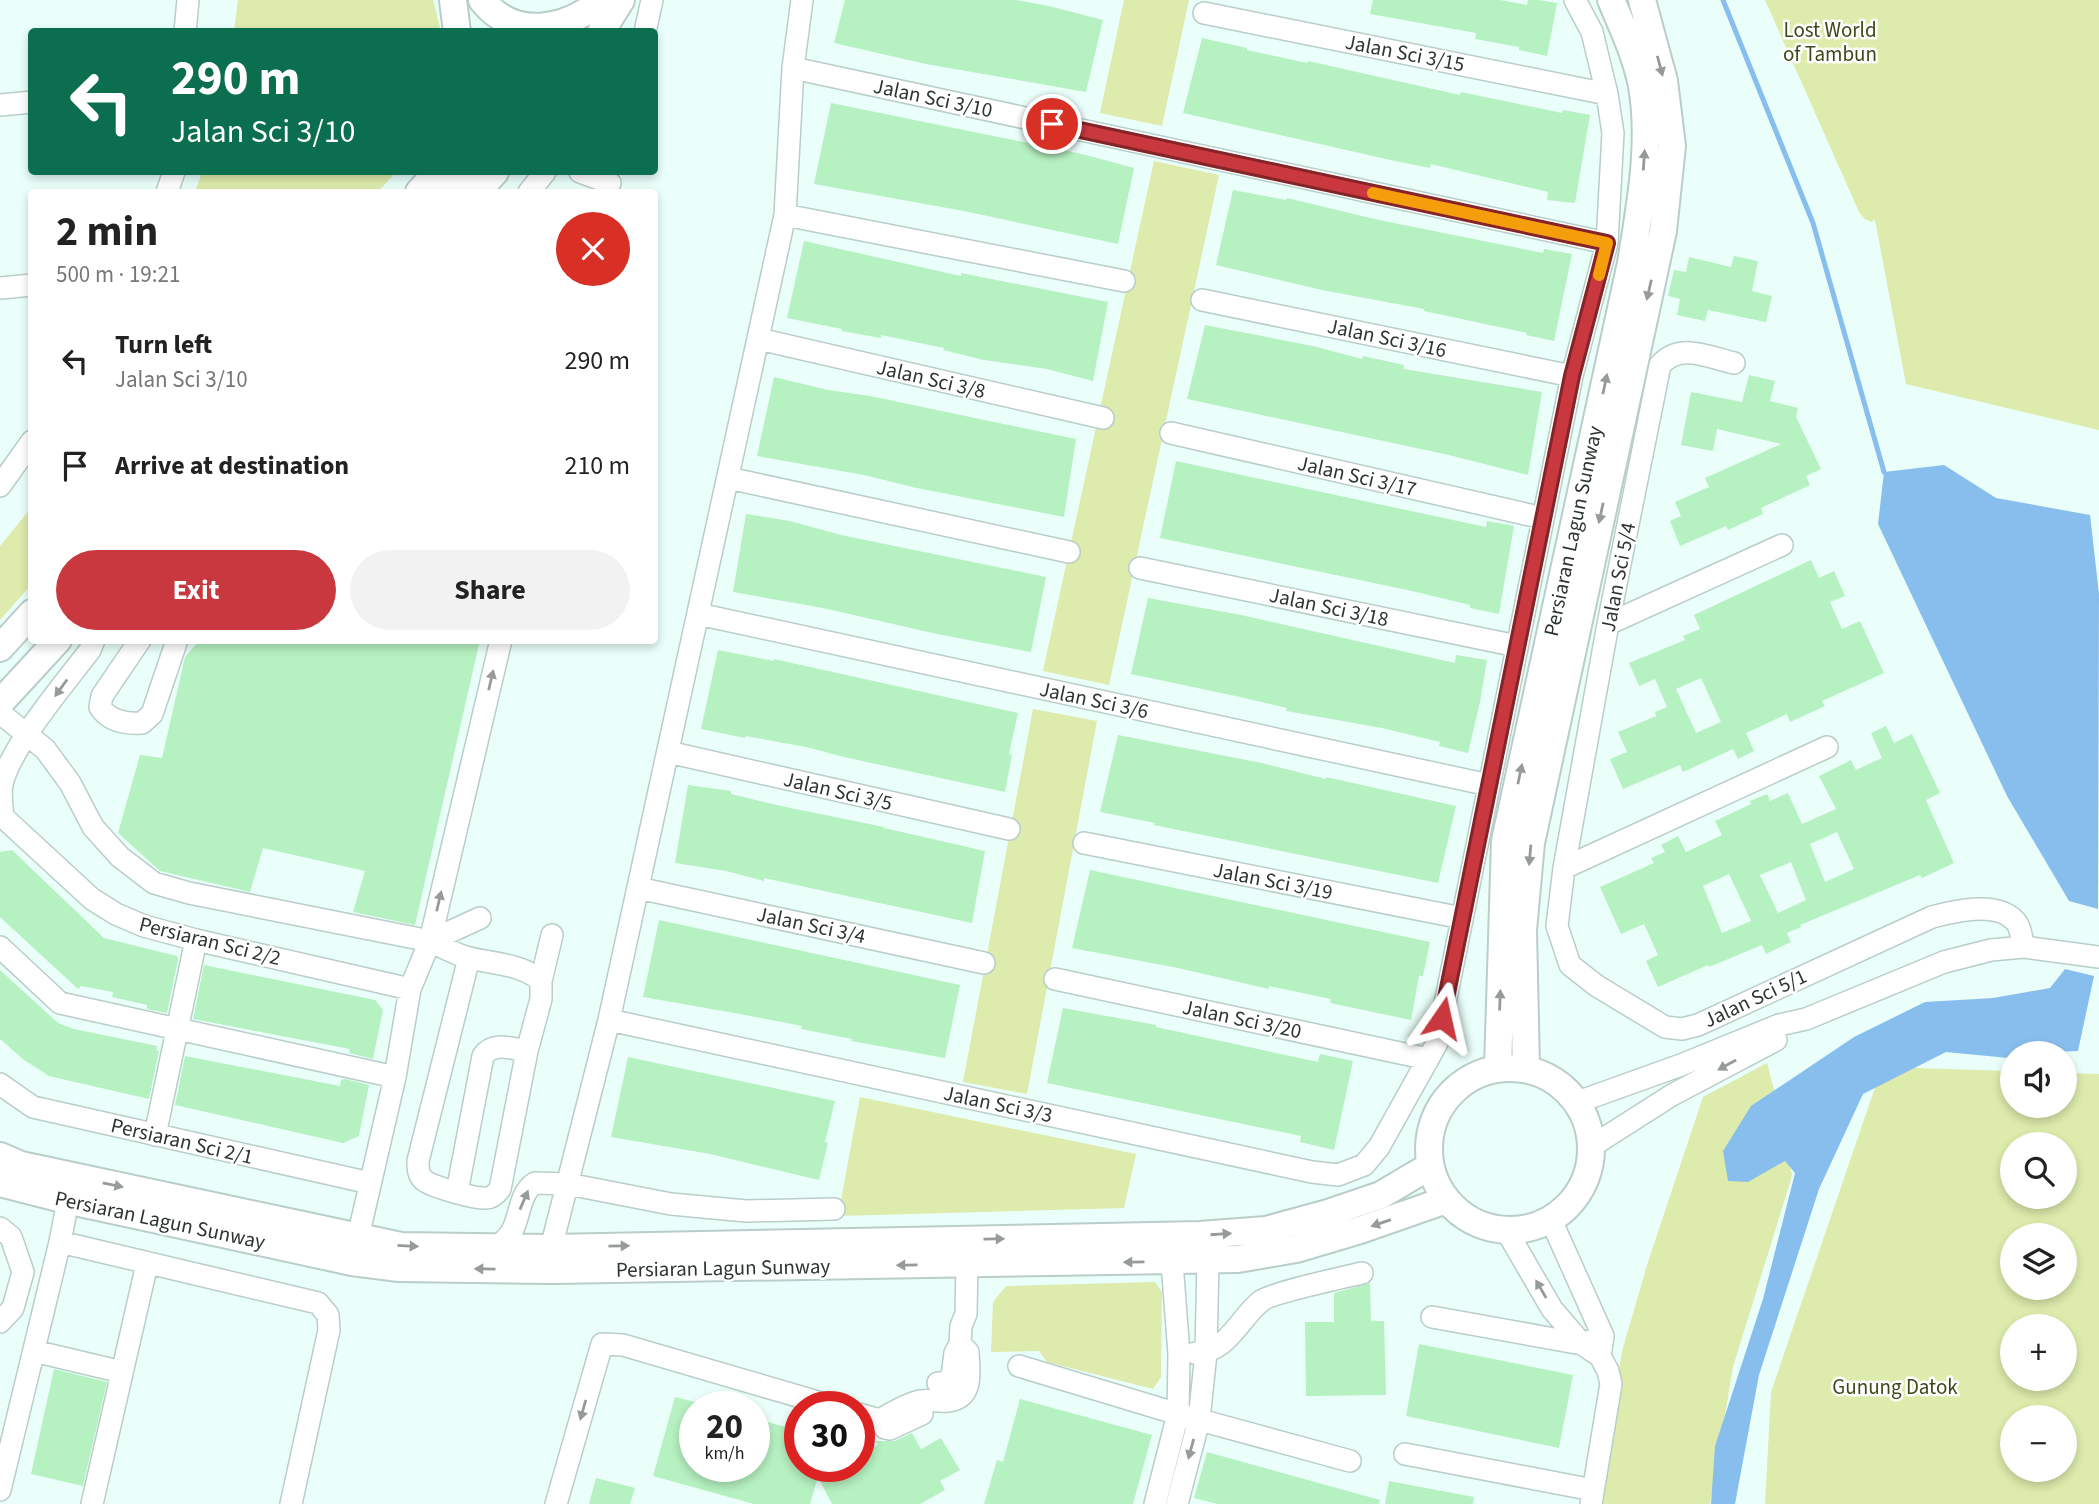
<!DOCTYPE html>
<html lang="en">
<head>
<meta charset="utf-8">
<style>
	:root { --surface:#fff; --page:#f2f2f2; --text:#222; --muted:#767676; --accent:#c8383e }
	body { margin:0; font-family:"Source Sans 3",sans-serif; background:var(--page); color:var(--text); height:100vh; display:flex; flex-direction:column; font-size:26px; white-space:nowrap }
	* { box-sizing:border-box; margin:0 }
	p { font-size:23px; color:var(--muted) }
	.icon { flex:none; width:38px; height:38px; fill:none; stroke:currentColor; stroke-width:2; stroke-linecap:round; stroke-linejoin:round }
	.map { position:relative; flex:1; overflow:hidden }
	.sheet { position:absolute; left:28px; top:189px; width:630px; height:455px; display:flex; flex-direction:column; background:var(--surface); border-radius:7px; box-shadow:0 4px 10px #0003 }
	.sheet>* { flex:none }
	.guide { position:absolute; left:28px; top:28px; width:630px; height:147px; border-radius:7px; box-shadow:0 4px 10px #0003; background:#0b6e4f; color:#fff; overflow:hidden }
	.controls { position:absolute; left:2000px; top:1041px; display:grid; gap:14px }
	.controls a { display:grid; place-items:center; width:77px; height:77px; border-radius:50%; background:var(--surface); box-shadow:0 4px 10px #0003; font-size:35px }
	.speed { position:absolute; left:679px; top:1391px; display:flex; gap:14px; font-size:35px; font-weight:700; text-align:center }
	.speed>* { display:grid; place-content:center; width:91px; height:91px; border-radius:50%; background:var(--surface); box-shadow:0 4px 10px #0003; line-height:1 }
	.speed small { font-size:18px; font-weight:400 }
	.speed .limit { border:10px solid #d22; background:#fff; color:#111 }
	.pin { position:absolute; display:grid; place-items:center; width:60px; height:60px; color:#fff; margin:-30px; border:4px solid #fff; border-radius:50%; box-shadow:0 2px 7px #0007 }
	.me { position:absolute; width:77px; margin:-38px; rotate:11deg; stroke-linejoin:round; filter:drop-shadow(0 0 5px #0008) }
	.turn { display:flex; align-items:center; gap:24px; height:147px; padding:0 28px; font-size:32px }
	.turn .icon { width:91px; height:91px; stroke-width:2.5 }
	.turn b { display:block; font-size:49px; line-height:60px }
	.round { display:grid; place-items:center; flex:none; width:74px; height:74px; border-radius:37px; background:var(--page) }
	.summary { display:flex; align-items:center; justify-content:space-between; height:119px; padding:0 28px }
	h1 { font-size:42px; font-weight:700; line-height:52px }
	.cta { display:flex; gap:14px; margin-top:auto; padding:14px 28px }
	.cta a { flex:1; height:80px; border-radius:42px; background:var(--accent); color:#fff; font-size:28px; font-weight:700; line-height:80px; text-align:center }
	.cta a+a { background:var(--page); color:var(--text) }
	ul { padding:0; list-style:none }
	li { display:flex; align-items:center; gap:21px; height:105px; padding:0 28px }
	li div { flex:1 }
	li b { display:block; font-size:26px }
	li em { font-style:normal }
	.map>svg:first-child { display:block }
	.green { fill:#ddebac; fill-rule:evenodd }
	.water { fill:#88beed }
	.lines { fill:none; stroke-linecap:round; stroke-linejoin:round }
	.stream { stroke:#88beed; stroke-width:5 }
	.building { fill:#b6f1c1; fill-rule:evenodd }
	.minor-casing { stroke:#b9cdc9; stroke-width:24 }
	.major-casing { stroke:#b9cdc9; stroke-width:30 }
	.minor { stroke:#fff; stroke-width:21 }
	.major { stroke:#fff; stroke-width:26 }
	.oneway { fill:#969a9a }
	.route-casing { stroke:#822428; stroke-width:18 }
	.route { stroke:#c8383e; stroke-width:12 }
	.slow { stroke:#f59e0b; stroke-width:12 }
	.labels { text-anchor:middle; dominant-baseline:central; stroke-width:5; stroke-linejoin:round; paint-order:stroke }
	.park-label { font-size:21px; fill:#3f4818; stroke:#fff }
	.street-label { font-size:21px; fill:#2d3534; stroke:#fff }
</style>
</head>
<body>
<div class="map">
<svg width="2099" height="1504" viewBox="0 0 2099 1504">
	<rect width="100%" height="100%" fill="#eafffa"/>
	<path class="green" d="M238,0H433L441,31H234Z
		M1124,0H1189L1162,126L1100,113Z
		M1765,0H2099V430L1906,384L1875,220L1871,222L1865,219L1859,212Z
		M1154,161L1219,175L1109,685L1043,671Z
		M202,172H396L378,192H195Z
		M31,508V585L0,620V546Z
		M1033,709L1097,721L1027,1094L963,1082Z
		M1767,1063L1785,1132L1792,1176L1733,1367L1710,1504H1600L1622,1351L1648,1262L1703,1097Z
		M1882,1067L2012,1071V1106H2065V1073L2099,1074V1504H1765L1771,1392ZM2012,1144H2065V1197H2012ZM2012,1236H2065V1288H2012ZM2012,1326H2065V1379H2012ZM2012,1418H2065V1470H2012Z
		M860,1097L1136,1154L1124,1208L838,1216Z
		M1155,1282L1162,1292L1161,1377L1153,1389L1047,1362L1039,1351L991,1352L993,1302L1006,1286Z"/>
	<path class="water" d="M1944,465L1996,498L2090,515L2099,594L2098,909L2069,901L2007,796L1878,524L1884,472Z
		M2065,969L2094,976L2078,1051L2012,1054V1058H2008L1946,1052L1863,1094L1819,1189L1759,1375L1735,1504H1711L1715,1446L1763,1299L1795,1173L1785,1161L1748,1182L1728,1181L1723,1151L1751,1106L1854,1037L1925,1002L1993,998L2050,988Z"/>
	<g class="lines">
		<path class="stream" d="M1723,0L1813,223L1884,472"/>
	</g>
	<path class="building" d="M845,0H1016L1049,6L1103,20L1086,92L926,64L834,43Z
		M1373,0H1500L1527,5L1528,0H1539L1557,3L1547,56L1519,50V47L1475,39L1476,33L1370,14Z
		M1202,38L1247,48V50L1307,63L1308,61L1460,95L1461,92L1562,113L1563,110L1590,115L1575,203L1547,200L1548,192L1431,164L1430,168L1395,161L1183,113Z
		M831,103L1082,154L1134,168L1118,244L964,211L814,184Z
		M1233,190L1286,200L1287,198L1379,220L1543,253L1544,249L1572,254L1554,341L1526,335L1527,333L1424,311V309L1322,290L1216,265Z
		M804,241L961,276V273L1108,302L1093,381L1047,369L984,360L943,350L944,348L881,335V338L842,331V329L787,318Z
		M1734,256L1758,261L1752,291L1772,296L1766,322L1708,310L1705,321L1677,315L1680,299L1668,296L1674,270L1686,272L1689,257L1731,267Z
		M1205,325L1313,346L1362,359L1363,356L1404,365V369L1542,392L1528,475L1449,455L1187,399Z
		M1749,375L1775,381L1770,401L1798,408L1796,417L1821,469L1806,476L1810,485L1761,508L1763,514L1728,530L1726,526L1680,546L1670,521L1681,516L1675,502L1709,487L1705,478L1781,444L1717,429L1713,451L1681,445L1691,392L1742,402Z
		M774,377L828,390L870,396L1076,439L1064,517L917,488L864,475L757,456Z
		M1176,461L1486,527L1487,521L1514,526L1499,614L1470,608V605L1412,591L1160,538Z
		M746,514L790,521L841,535L1046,577L1031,652L937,634L823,608L733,592Z
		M1811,560L1819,578L1834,571L1845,596L1830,602L1842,629L1860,621L1884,673L1822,701L1825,706L1790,722L1787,714L1746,733L1754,751L1738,759L1733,749L1683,772L1680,765L1623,789L1610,759L1627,752L1618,732L1656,716L1655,712L1667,707L1655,679L1639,686L1629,663L1685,640L1683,636L1700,629L1694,615ZM1701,678L1721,722L1696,733L1676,689Z
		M1148,598L1241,615L1455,663L1456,655L1487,660L1480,702L1468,753L1439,746L1440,742L1382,728L1286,711L1287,708L1240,697L1131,674Z
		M200,640H480L415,925L353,912L365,871L263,848L250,892L160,871L118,833L140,755L162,758L185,657Z
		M718,650L774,661V659L1018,713L1009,754L1012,755L1005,792L844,757L806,747L746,736L745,738L701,729Z
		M1886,726L1894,743L1912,734L1940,793L1926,800L1954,863L1922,878L1920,875L1800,925L1801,927L1787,933L1791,942L1766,954L1762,945L1709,967L1708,965L1658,987L1646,961L1658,955L1644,924L1621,934L1600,887L1654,863L1651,858L1665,852L1661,845L1678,836L1686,852L1722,835L1715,821L1751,804L1750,801L1767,794L1770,801L1788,793L1802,824L1836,809L1819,776L1851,760L1856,770L1882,758L1871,733ZM1837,832L1854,869L1825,882L1810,844ZM1791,862L1806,900L1778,913L1760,875ZM1729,874L1751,921L1722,933L1703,886Z
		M1118,735L1262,763L1326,779V777L1456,806L1438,883L1154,825L1155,823L1100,812Z
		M688,785L731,791V794L781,806L884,827V828L985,851L972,923L764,878V881L726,871L675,863Z
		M12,850L104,938L177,956L178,960L167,1013L147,1009V1005L112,997L113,992L81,986L78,989L0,917V852Z
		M1090,870L1430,942L1423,976H1419L1411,1020L1330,1003L1331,999L1269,986V989L1178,968L1072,948Z
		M659,920L960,985L945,1058L851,1041L852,1039L801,1029L802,1026L740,1014L643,997Z
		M204,965L375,1000L383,1010L373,1059L349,1053L350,1049L193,1019Z
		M0,970L58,1023L74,1029L157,1046L156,1050L159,1051L149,1099L49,1076L24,1060L0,1039Z
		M1063,1008L1156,1025V1027L1318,1062L1320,1054L1353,1061L1334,1150L1300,1142L1301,1136L1047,1083Z
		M185,1056L340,1086L341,1080L345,1079L369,1085L359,1136L343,1143L175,1105Z
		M628,1057L835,1101L825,1142L828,1143L819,1180L710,1154L611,1137Z
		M1370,1283L1371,1321H1384L1386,1395L1306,1396L1305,1322H1334V1293Z
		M1419,1344L1573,1375L1559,1448L1406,1416Z
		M54,1369L107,1382L83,1486L31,1474Z
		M675,1397L695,1402V1466H754V1418L800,1431V1466H859V1454L878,1445L875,1441H895L912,1433L921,1449L941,1438L960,1470L940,1481L945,1490L920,1504H832L818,1477L810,1504H754L653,1476Z
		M1020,1399L1152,1435L1133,1504H984L997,1460L1003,1462Z
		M1207,1452L1380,1500L1379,1504H1218L1194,1498Z
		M596,1478L635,1488L630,1504H589Z
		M1389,1481L1474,1497L1473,1504H1385Z"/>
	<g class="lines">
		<defs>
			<path id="minor" d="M1204,13L1607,94
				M185,32L188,0
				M645,32L652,0
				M793,68L1607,243
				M0,105L32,102
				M580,172L610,183
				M167,192L174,172
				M529,192L545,172
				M785,215L1124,281
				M0,288L32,285
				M1202,300L1572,376
				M759,339L1103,418
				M1734,363C1708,357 1680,342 1660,365L1608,624L1564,868L1557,926L1570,965L1597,986L1665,1027L1682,1029L1698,1025L1932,917C1954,911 2002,899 2018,925C2021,931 2022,940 2024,947
				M1171,433L1543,518
				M728,478L1069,552
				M0,486L32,441
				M1140,568L1517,646
				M698,614L1489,785
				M1608,624L1782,545
				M140,640L102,696L100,707C109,721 126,724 142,723L152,714L177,640
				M0,713L45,749L70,783L93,827L120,857L154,883L189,893L430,941C442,947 453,953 466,957C491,964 521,963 541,981V999L527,1051L500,1189C497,1193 492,1198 486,1198C475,1199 434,1187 425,1181C418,1176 418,1169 418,1161L469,958
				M668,752L1009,829
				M3,817L92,899L116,914L144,926L196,940L410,989
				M3,817C2,806 0,795 2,784C11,746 65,683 90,650L94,640
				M1084,843L1462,918
				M1564,868L1827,747
				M638,888L984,963
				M430,941L480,918
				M0,947L60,1003L395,1077
				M1055,979L1428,1059
				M541,981L552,935
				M609,1020L1312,1172L1338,1175L1364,1165L1379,1147L1437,1043L1572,376L1607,243L1613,133L1607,94L1592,32L1575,0
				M0,1084L33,1107L370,1183
				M1578,1102L1681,1065L1779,1025L1806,1019L1944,962L1991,950L2024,947L2099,957
				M155,1135L196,940
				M1592,1146L1672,1095L1776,1040
				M457,1192L483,1056C493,1041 512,1049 527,1051
				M1551,1220L1603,1336L1601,1350
				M0,1228L11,1237L23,1272L13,1308L0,1322
				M1506,1230L1552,1309L1582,1344L1600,1356L1608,1371L1611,1384L1591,1504
				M60,1242L318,1303L328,1315L329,1330L291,1504
				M498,1247C503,1242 510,1236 513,1229C520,1215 520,1192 535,1183L568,1184L671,1204L746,1211L834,1209
				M355,1250L395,1077L410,989L430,941L501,640
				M552,1261L551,1248L609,1020L785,215L793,68L802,0
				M1432,1317L1582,1344L1603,1336
				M34,1351L122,1372
				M1195,1353C1227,1353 1239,1319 1261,1301C1271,1293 1345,1277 1362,1273
				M1019,1366L1178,1414L1350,1461
				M938,1383H945L952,1376L955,1353L960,1344L961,1326L966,1314L967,1264
				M859,1414L880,1420L885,1428L890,1429L922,1414
				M880,1420C892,1413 906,1404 920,1401C929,1399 938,1402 948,1401C974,1398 969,1372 968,1352L960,1344
				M1405,1454L1593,1490
				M0,1490L60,1242L71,1185
				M92,1504L147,1264
				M556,1504L602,1344L623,1345L835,1407
				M1155,1504L1178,1414L1179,1354L1172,1262
				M1177,1504L1199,1420L1206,1353L1208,1260"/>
			<path id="major" d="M453,0L457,32
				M482,0C515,41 566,30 602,0
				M601,32L621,0
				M419,192L437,172
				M447,192L465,172
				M477,192L495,172
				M0,648L32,613
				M0,703L58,640
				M1429 1149a81 81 0 1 1 162 0a81 81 0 1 1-162 0Z
				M1498,1068L1505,841L1631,263C1640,205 1652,145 1642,86C1636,56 1623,28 1611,0
				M1526,1069L1523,930L1531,843L1663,231L1672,146L1664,81L1642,0
				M0,1156L21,1165L401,1246L551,1248L1200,1235L1266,1230L1328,1213L1381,1195L1430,1166
				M0,1183L66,1200L352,1262L399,1268L553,1270L1238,1259L1296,1249L1360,1230L1446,1200"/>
		</defs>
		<use href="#minor" class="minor-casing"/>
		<use href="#major" class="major-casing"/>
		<use href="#minor" class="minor"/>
		<use href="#major" class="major"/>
	</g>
	<defs><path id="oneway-solid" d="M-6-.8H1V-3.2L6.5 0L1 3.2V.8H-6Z" transform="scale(1.75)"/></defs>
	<g class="oneway">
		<use href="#oneway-solid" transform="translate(1660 66) rotate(75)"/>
		<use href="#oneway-solid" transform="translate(1644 160) rotate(-86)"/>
		<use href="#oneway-solid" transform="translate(1649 290) rotate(103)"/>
		<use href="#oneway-solid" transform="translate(1605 384) rotate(-78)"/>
		<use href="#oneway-solid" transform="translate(1601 513) rotate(102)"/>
		<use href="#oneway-solid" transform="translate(491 680) rotate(-77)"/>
		<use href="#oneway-solid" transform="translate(61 688) rotate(126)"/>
		<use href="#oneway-solid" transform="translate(1520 774) rotate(-78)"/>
		<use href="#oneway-solid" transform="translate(1530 855) rotate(95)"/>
		<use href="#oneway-solid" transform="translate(439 901) rotate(-77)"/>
		<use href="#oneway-solid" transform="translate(1500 1000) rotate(-88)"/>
		<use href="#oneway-solid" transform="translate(1727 1065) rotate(151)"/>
		<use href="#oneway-solid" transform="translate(113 1185) rotate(12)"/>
		<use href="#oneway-solid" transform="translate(524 1200) rotate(-67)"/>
		<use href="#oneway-solid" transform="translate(1381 1223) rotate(161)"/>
		<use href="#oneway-solid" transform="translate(1221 1234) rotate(-4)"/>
		<use href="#oneway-solid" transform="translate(994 1239) rotate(-1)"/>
		<use href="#oneway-solid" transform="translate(408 1246) rotate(3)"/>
		<use href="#oneway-solid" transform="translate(619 1246) rotate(-1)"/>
		<use href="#oneway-solid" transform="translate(1134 1262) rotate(179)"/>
		<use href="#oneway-solid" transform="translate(907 1265) rotate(179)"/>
		<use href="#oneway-solid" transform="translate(485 1269) rotate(-179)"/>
		<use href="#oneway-solid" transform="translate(1541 1289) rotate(-120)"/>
		<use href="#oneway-solid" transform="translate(583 1410) rotate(106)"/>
		<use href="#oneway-solid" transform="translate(1191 1449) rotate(105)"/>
	</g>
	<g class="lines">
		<defs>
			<path id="route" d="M1052,124L1607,243L1572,376L1442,1018"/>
		</defs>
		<use href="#route" class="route-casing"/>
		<use href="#route" class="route"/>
		<path class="slow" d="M1373,193L1607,243L1599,275"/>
	</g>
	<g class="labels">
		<g class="park-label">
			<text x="1830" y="30">Lost World<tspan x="1830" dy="24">of Tambun</tspan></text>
			<text x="1895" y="1387">Gunung Datok</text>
		</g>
		<g class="street-label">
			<text transform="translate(1405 53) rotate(11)">Jalan Sci 3/15</text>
			<text transform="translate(933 98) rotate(12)">Jalan Sci 3/10</text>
			<text transform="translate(1387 338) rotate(12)">Jalan Sci 3/16</text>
			<text transform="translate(931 379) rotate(13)">Jalan Sci 3/8</text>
			<text transform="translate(1357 476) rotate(13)">Jalan Sci 3/17</text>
			<text transform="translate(1573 531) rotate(-78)">Persiaran Lagun Sunway</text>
			<text transform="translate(1618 577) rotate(-79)">Jalan Sci 5/4</text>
			<text transform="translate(1329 607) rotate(12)">Jalan Sci 3/18</text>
			<text transform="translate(1094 700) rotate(12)">Jalan Sci 3/6</text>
			<text transform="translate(838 791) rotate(13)">Jalan Sci 3/5</text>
			<text transform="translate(1273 881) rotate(11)">Jalan Sci 3/19</text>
			<text transform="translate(811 925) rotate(12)">Jalan Sci 3/4</text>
			<text transform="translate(210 941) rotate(14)">Persiaran Sci 2/2</text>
			<text transform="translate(1755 998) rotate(-25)">Jalan Sci 5/1</text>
			<text transform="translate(1242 1019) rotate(12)">Jalan Sci 3/20</text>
			<text transform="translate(998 1104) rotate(12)">Jalan Sci 3/3</text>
			<text transform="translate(182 1141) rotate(13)">Persiaran Sci 2/1</text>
			<text transform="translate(160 1220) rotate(12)">Persiaran Lagun Sunway</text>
			<text transform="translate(723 1268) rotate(-1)">Persiaran Lagun Sunway</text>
		</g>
	</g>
</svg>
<div class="controls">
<a><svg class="icon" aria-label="sound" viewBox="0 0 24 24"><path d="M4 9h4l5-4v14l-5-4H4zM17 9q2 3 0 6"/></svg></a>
<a><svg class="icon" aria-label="search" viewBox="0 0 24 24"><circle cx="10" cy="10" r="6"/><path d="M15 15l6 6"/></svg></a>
<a><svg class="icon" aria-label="layers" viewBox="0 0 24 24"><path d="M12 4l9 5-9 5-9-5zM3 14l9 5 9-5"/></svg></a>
<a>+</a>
<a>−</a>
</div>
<div class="speed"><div>20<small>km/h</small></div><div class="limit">30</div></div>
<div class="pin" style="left:1052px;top:124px;background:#d93025"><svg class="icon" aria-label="arrive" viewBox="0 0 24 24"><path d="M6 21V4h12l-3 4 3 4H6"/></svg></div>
<svg class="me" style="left:1442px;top:1018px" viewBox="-20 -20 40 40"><path d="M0-17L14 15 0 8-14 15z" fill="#c8383e" stroke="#fff" stroke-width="4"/></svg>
<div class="guide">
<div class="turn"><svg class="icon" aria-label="left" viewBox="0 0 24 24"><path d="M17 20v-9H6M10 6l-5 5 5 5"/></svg><div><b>290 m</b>Jalan Sci 3/10</div></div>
</div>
<section class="sheet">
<div class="summary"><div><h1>2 min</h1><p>500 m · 19:21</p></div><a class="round" style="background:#d93025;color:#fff"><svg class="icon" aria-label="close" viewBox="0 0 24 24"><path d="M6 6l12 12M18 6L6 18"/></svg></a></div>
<ul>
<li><svg class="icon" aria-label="left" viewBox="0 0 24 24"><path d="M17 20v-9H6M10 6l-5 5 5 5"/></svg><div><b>Turn left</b><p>Jalan Sci 3/10</p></div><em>290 m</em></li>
<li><svg class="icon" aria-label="arrive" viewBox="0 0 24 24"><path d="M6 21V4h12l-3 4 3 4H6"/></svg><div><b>Arrive at destination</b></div><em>210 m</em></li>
</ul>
<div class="cta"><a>Exit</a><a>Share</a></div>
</section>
</div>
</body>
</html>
